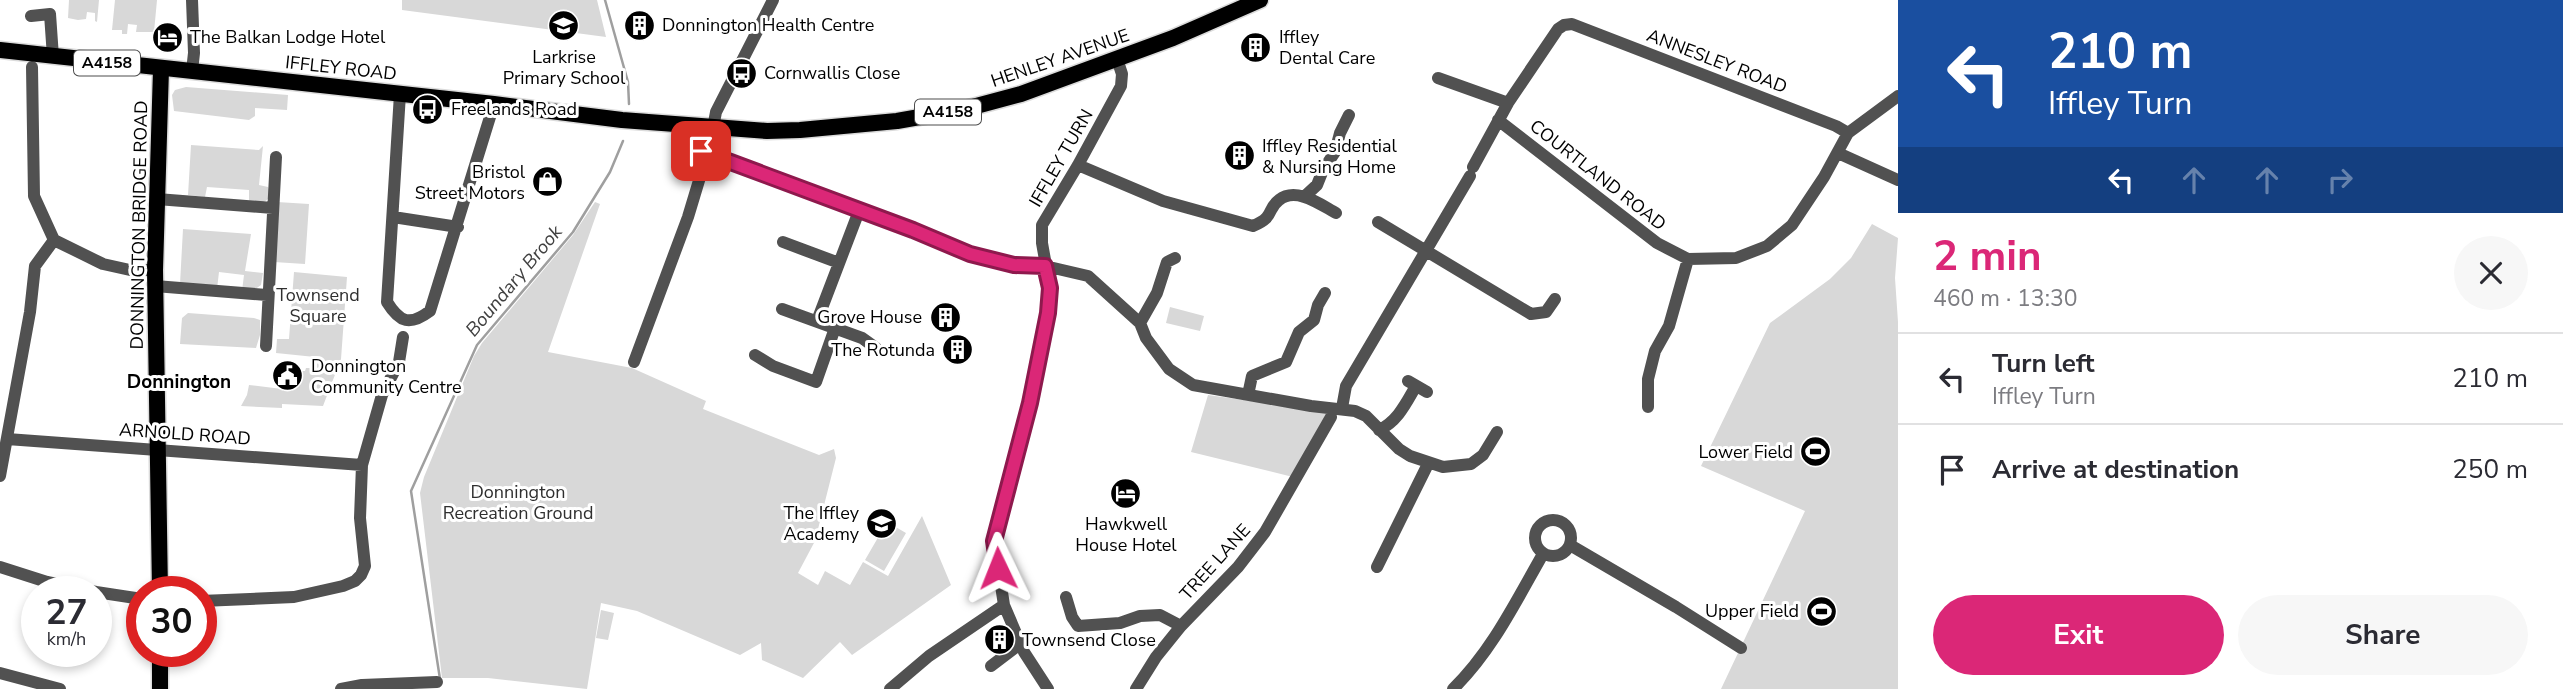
<!DOCTYPE html>
<html lang="en">
<head>
<meta charset="utf-8">
<style>
	:root { --surface:#fff; --page:#f7f7f7; --text:#2b2b33; --muted:#7c7c81; --line:#e1e1e2; --accent:#db2777 }
	body { margin:0; font-family:"Nunito Sans",sans-serif; background:var(--page); color:var(--text); height:100vh; display:flex; flex-direction:column; font-size:26px; white-space:nowrap }
	* { box-sizing:border-box; margin:0 }
	p { font-size:23px; color:var(--muted) }
	.icon { flex:none; width:38px; height:38px; fill:none; stroke:currentColor; stroke-width:2; stroke-linecap:round; stroke-linejoin:round }
	.map { position:relative; flex:1; overflow:hidden }
	.side { display:flex; flex-direction:column; background:var(--surface); width:665px }
	.side>* { flex:none }
	.top-card { background:#1a4fa0; color:#fff; overflow:hidden }
	.speed { position:absolute; left:21px; top:576px; display:flex; gap:14px; font-size:35px; font-weight:700; text-align:center }
	.speed>* { display:grid; place-content:center; width:91px; height:91px; border-radius:50%; background:var(--surface); box-shadow:0 4px 10px #0003; line-height:1 }
	.speed small { font-size:18px; font-weight:400 }
	.speed .limit { border:10px solid #d22; background:#fff; color:#111 }
	.pin { position:absolute; display:grid; place-items:center; width:60px; height:60px; color:#fff; margin:-30px; border-radius:14px; box-shadow:0 4px 10px #0006 }
	.me { position:absolute; width:77px; margin:-38px; rotate:358deg; stroke-linejoin:round; filter:drop-shadow(0 0 5px #0008) }
	.turn { display:flex; align-items:center; gap:24px; height:147px; padding:0 35px; font-size:32px }
	.turn .icon { width:91px; height:91px; stroke-width:2.5 }
	.turn b { display:block; font-size:49px; line-height:60px }
	.lanes { display:flex; align-items:center; height:66px; padding:0 35px; background:#0003; justify-content:center; gap:35px; direction:ltr }
	.lanes .off { opacity:.35 }
	.round { display:grid; place-items:center; flex:none; width:74px; height:74px; border-radius:37px; background:var(--page) }
	.overview { display:flex; align-items:center; justify-content:space-between; height:119px; padding:0 35px }
	h1 { font-size:42px; font-weight:700; line-height:52px; color:var(--accent) }
	.action { display:flex; gap:14px; margin-top:auto; padding:14px 35px }
	.action a { flex:1; height:80px; border-radius:42px; background:var(--accent); color:#fff; font-size:28px; font-weight:700; line-height:80px; text-align:center }
	.action a+a { background:var(--page); color:var(--text) }
	ul { padding:0; list-style:none }
	li { display:flex; align-items:center; gap:21px; height:91px; padding:0 35px; border-top:2px solid var(--line) }
	li div { flex:1 }
	li b { display:block; font-size:26px }
	li em { font-style:normal }
	main { display:flex; flex:1; min-height:0 }
	.map>svg:first-child { display:block }
	.green { fill:#d8d8d8 }
	.lines { fill:none; stroke-linecap:round; stroke-linejoin:round }
	.stream { stroke:#9f9f9f; stroke-width:2.5 }
	.major-casing { stroke:#dbdbdb; stroke-width:19 }
	.minor { stroke:#515151; stroke-width:12 }
	.major { stroke:#000; stroke-width:16 }
	.route-casing { stroke:#8e194d; stroke-width:18 }
	.route { stroke:#db2777; stroke-width:12 }
	.labels { text-anchor:middle; dominant-baseline:central; stroke-width:6; stroke-linejoin:round; paint-order:stroke }
	.shield { fill:#fff; stroke:#4c4c4c; stroke-width:2 }
	.shield-label { font-size:16px; font-weight:bold; fill:#000 }
	.poi-label { font-size:18px; fill:#000; stroke:#fff; text-anchor:start }
	.street-label { font-size:18px; fill:#000; stroke:#fff }
	.park-label { font-size:18px; fill:#2f2f2f; stroke:#fff }
	.water-label { font-size:19px; font-style:italic; fill:#404040; stroke:#fff }
	.neighbourhood-label { font-size:19px; font-weight:bold; fill:#000; stroke:#fff }
</style>
</head>
<body>
<main>
<div class="map">
<svg width="1898" height="689" viewBox="0 0 1898 689">
	<rect width="100%" height="100%" fill="#fff"/>
	<path class="green" d="M69,0H99L97,22L95,21V13L87,12L86,19L78,20L68,18Z
		M115,0H157L154,32H136L137,25L128,24L127,34H122V30H112Z
		M402,0H597L606,37L402,10Z
		M186,87L288,95L287,110L255,108V116L249,120L174,111L172,95L175,90Z
		M191,145L259,150L263,146L259,185L268,187L271,194C267,203 261,203 252,204L249,200V190L207,187L205,197L188,195Z
		M277,202L309,204L305,264L274,262Z
		M595,202L600,204L548,352L632,368L706,401L703,409L819,455L834,449L836,458L815,541L798,573L818,585L825,571L850,585L863,562L888,576L922,516L951,585L852,655L840,642L803,678L762,660L761,643L740,655L637,611L601,603L587,689L488,678H442L420,493L424,477L474,356L482,343L573,235Z
		M1872,224L1898,238L1895,278L1898,322V689H1721L1805,511L1701,466L1770,323L1830,279L1851,258Z
		M183,229L251,234L245,271L263,273L261,285L254,290L242,291L244,275L219,272L217,289L180,284Z
		M294,272L347,277L341,359L323,406L282,404V408L241,406L247,395L249,385L290,390L291,386H295V380H301L302,371H305L306,368H314L315,357L276,353L277,339H289Z
		M1170,307L1204,316L1200,331L1166,323Z
		M188,313L254,318L260,320V335L256,348L180,344L182,318Z
		M1208,395L1328,412L1293,477L1191,452Z
		M887,522L906,533L884,571L865,560Z
		M601,610L614,613L608,640L596,638Z"/>
	<g class="lines">
		<path class="stream" d="M605,0L628,82L629,104
			M440,679L411,491L477,345L573,232L610,172L623,141"/>
		<defs>
			<path id="major" d="M0,50L494,104L622,120L767,131L800,130L897,121L965,109L1021,94L1173,38L1260,0
				M160,592L155,270L161,69
				M160,651V689"/>
		</defs>
		<use href="#major" class="major-casing"/>
		<path class="minor" d="M31,16L50,14L53,57
			M32,67L34,196L54,240L103,264L130,270H155
			M192,71L194,53L192,0
			M1438,78L1508,103
			M400,94L387,302C400,323 410,326 430,311L494,104
			M1498,120L1657,243L1688,259L1736,258L1767,246L1792,225L1824,177L1848,133L1898,96
			M701,127L698,145L701,151L705,154L913,230L970,254L1014,265L1045,266L1088,276L1140,323L1146,338L1169,369L1193,385L1311,406L1355,411L1366,416L1399,449L1410,456L1443,467L1471,464L1483,455L1497,432
			M713,128L716,112L773,0
			M1838,153L1898,180
			M1078,165L1163,201L1253,226C1276,216 1266,210 1279,200C1296,186 1321,205 1336,213
			M1473,167L1508,103L1558,29L1564,25L1572,24L1836,126L1848,133
			M1304,197L1317,185L1323,170L1335,152L1340,133L1349,115
			M157,199L273,208
			M393,217L458,227
			M1378,222L1531,314L1546,312L1555,299
			M783,242L839,263
			M155,286L267,295
			M782,309L862,338L876,348
			M817,321L859,211
			M1140,323L1157,293L1167,262L1175,258
			M266,346L276,157
			M755,355L773,366L816,382L835,328
			M634,362L688,217L707,154
			M1408,381L1427,392
			M1248,395L1252,376L1286,362L1299,332L1314,320L1318,305L1325,293
			M1648,407V379L1655,351L1669,326L1688,259
			M1342,408L1346,386L1470,176
			M1379,430C1398,421 1406,403 1416,386
			M7,439L362,465
			M0,476L30,312L35,266L54,240
			M1535 538a18 18 0 1 1 36 0a18 18 0 1 1-36 0Z
			M1570,545L1676,607L1741,648
			M0,567L47,582L96,592
			M1377,567L1428,464
			M96,592L142,599
			M1066,597L1072,617L1078,626L1120,623L1140,616L1160,615L1181,626
			M201,601L294,597L343,586L355,581L361,575L365,566L360,518L362,465L382,395L399,362L403,337
			M991,666L1020,644
			M0,673L60,689
			M341,689L362,685L437,682
			M890,689L929,656L1004,605
			M1048,689L1024,652L1004,605L994,541L1030,403L1048,313L1050,288L1042,243V225L1078,165L1121,86L1122,74L1117,59
			M1136,689L1156,657L1181,626L1238,567L1265,532L1331,417
			M1453,689C1492,651 1516,601 1543,554"/>
		<use href="#major" class="major"/>
	</g>
	<g class="lines">
		<defs>
			<path id="route" d="M701,151L913,230L970,254L1014,265L1045,266L1050,288L1048,313L1030,403L994,541L998,568"/>
		</defs>
		<use href="#route" class="route-casing"/>
		<use href="#route" class="route"/>
	</g>
	<defs>
		<symbol id="building-disc" viewBox="-11 -11 22 22"><circle r="9.5" fill="#000" stroke="#fff"/><path d="M-4-6H4V6H1V3H-1V6H-4ZM-2.5-4.3h1.7v1.8h-1.7ZM.8-4.3h1.7v1.8H.8ZM-2.5-1h1.7V.8h-1.7ZM.8-1h1.7V.8H.8Z" fill="#fff"/></symbol>
		<symbol id="school-disc" viewBox="-11 -11 22 22"><circle r="9.5" fill="#000" stroke="#fff"/><path d="M0-5L7-2L0 1L-7-2ZM-4 1L0 2.5L4 1V4Q0 6-4 4Z" fill="#fff"/></symbol>
		<symbol id="hotel-disc" viewBox="-11 -11 22 22"><circle r="9.5" fill="#000" stroke="#fff"/><path d="M-6-4.5h1.5V1H6V5H4.5V3h-9V5H-6ZM-4 0a1.8 1.8 0 1 1 3.6 0ZM.5 0V-2.5h3Q6-2.5 6 0Z" fill="#fff"/></symbol>
		<symbol id="bus-disc" viewBox="-11 -11 22 22"><circle r="9.5" fill="#000" stroke="#fff"/><path d="M-5-6H5V4H4V6H2V4H-2V6H-4V4H-5ZM-3.5-4V0h7V-4ZM-3.5 1.2v1.5H-2V1.2ZM2 1.2v1.5H3.5V1.2Z" fill="#fff"/></symbol>
		<symbol id="shop-disc" viewBox="-11 -11 22 22"><circle r="9.5" fill="#000" stroke="#fff"/><path d="M-5-2.5h2.3a2.7 3.5 0 0 1 5.4 0H5L5.5 6h-11ZM-1.5-2.5h3a1.5 2.3 0 0 0-3 0Z" fill="#fff"/></symbol>
		<symbol id="civic-disc" viewBox="-11 -11 22 22"><circle r="9.5" fill="#000" stroke="#fff"/><path d="M-.6-6.5H3V-4.5H.6V-3L4-1V1h2V6H-6V1h2V-1L-.6-3ZM-1.2 2.5V6h2.4V2.5Z" fill="#fff"/></symbol>
		<symbol id="stadium-disc" viewBox="-11 -11 22 22"><circle r="9.5" fill="#000" stroke="#fff"/><path d="M0-5a6.5 5 0 1 0 0 10a6.5 5 0 1 0 0-10ZM-3.5-1.8h7v3.6h-7Z" fill="#fff"/></symbol>
	</defs>
	<g fill-rule="evenodd">
		<use href="#building-disc" x="622" y="8" width="35" height="35"/>
		<use href="#school-disc" x="546" y="8" width="35" height="35"/>
		<use href="#hotel-disc" x="150" y="20" width="35" height="35"/>
		<use href="#building-disc" x="1238" y="30" width="35" height="35"/>
		<use href="#bus-disc" x="724" y="56" width="35" height="35"/>
		<use href="#bus-disc" x="410" y="92" width="35" height="35"/>
		<use href="#building-disc" x="1222" y="138" width="35" height="35"/>
		<use href="#shop-disc" x="530" y="164" width="35" height="35"/>
		<use href="#building-disc" x="928" y="300" width="35" height="35"/>
		<use href="#building-disc" x="940" y="332" width="35" height="35"/>
		<use href="#civic-disc" x="270" y="358" width="35" height="35"/>
		<use href="#stadium-disc" x="1798" y="434" width="35" height="35"/>
		<use href="#hotel-disc" x="1108" y="476" width="35" height="35"/>
		<use href="#school-disc" x="864" y="506" width="35" height="35"/>
		<use href="#stadium-disc" x="1804" y="594" width="35" height="35"/>
		<use href="#building-disc" x="982" y="622" width="35" height="35"/>
	</g>
	<g class="labels">
		<g class="shield">
			<rect x="74" y="50.5" width="66" height="25" rx="5"/>
			<rect x="915" y="99.5" width="66" height="25" rx="5"/>
		</g>
		<g class="shield-label">
			<text x="107" y="63">A4158</text>
			<text x="948" y="112">A4158</text>
		</g>
		<g class="poi-label">
			<text x="662" y="25">Donnington Health Centre</text>
			<text x="190" y="37">The Balkan Lodge Hotel</text>
			<text x="1279" y="37">Iffley<tspan x="1279" dy="21">Dental Care</tspan></text>
			<text x="564" y="57" text-anchor="middle">Larkrise<tspan x="564" dy="21">Primary School</tspan></text>
			<text x="764" y="73">Cornwallis Close</text>
			<text x="451" y="109">Freelands Road</text>
			<text x="1262" y="146">Iffley Residential<tspan x="1262" dy="21">&amp; Nursing Home</tspan></text>
			<text x="525" y="172" text-anchor="end">Bristol<tspan x="525" dy="21">Street Motors</tspan></text>
			<text x="922" y="317" text-anchor="end">Grove House</text>
			<text x="935" y="350" text-anchor="end">The Rotunda</text>
			<text x="311" y="366">Donnington<tspan x="311" dy="21">Community Centre</tspan></text>
			<text x="1793" y="452" text-anchor="end">Lower Field</text>
			<text x="859" y="513" text-anchor="end">The Iffley<tspan x="859" dy="21">Academy</tspan></text>
			<text x="1126" y="524" text-anchor="middle">Hawkwell<tspan x="1126" dy="21">House Hotel</tspan></text>
			<text x="1799" y="611" text-anchor="end">Upper Field</text>
			<text x="1022" y="640">Townsend Close</text>
		</g>
		<g class="street-label">
			<text transform="translate(1060 58) rotate(-19)">HENLEY AVENUE</text>
			<text transform="translate(1717 61) rotate(21)">ANNESLEY ROAD</text>
			<text transform="translate(341 68) rotate(6)">IFFLEY ROAD</text>
			<text transform="translate(1061 158) rotate(-60)">IFFLEY TURN</text>
			<text transform="translate(1598 175) rotate(38)">COURTLAND ROAD</text>
			<text transform="translate(139 225) rotate(-89)">DONNINGTON BRIDGE ROAD</text>
			<text transform="translate(185 434) rotate(4)">ARNOLD ROAD</text>
			<text transform="translate(1215 562) rotate(-48)">TREE LANE</text>
		</g>
		<g class="park-label">
			<text x="318" y="295">Townsend<tspan x="318" dy="21">Square</tspan></text>
			<text x="518" y="492">Donnington<tspan x="518" dy="21">Recreation Ground</tspan></text>
		</g>
		<g class="water-label">
			<text transform="translate(514 281) rotate(-50)">Boundary Brook</text>
		</g>
		<g class="neighbourhood-label">
			<text x="179" y="382">Donnington</text>
		</g>
	</g>
</svg>
<div class="speed"><div>27<small>km/h</small></div><div class="limit">30</div></div>
<div class="pin" style="left:701px;top:151px;background:#d93025"><svg class="icon" aria-label="arrive" viewBox="0 0 24 24"><path d="M6 21V4h12l-3 4 3 4H6"/></svg></div>
<svg class="me" style="left:998px;top:568px" viewBox="-20 -20 40 40"><path d="M0-17L14 15 0 8-14 15z" fill="#db2777" stroke="#fff" stroke-width="4"/></svg>
</div>
<section class="side">
<div class="top-card">
<div class="turn"><svg class="icon" aria-label="left" viewBox="0 0 24 24"><path d="M17 20v-9H6M10 6l-5 5 5 5"/></svg><div><b>210 m</b>Iffley Turn</div></div>
<div class="lanes"><svg class="icon" aria-label="left" viewBox="0 0 24 24"><path d="M17 20v-9H6M10 6l-5 5 5 5"/></svg><svg class="icon off" aria-label="ahead" viewBox="0 0 24 24"><path d="M12 20V5M6 11l6-6 6 6"/></svg><svg class="icon off" aria-label="ahead" viewBox="0 0 24 24"><path d="M12 20V5M6 11l6-6 6 6"/></svg><svg class="icon off" aria-label="right" viewBox="0 0 24 24"><path d="M7 20v-9h11M14 6l5 5-5 5"/></svg></div>
</div>
<div class="overview"><div><h1>2 min</h1><p>460 m · 13:30</p></div><a class="round"><svg class="icon" aria-label="close" viewBox="0 0 24 24"><path d="M6 6l12 12M18 6L6 18"/></svg></a></div>
<ul>
<li><svg class="icon" aria-label="left" viewBox="0 0 24 24"><path d="M17 20v-9H6M10 6l-5 5 5 5"/></svg><div><b>Turn left</b><p>Iffley Turn</p></div><em>210 m</em></li>
<li><svg class="icon" aria-label="arrive" viewBox="0 0 24 24"><path d="M6 21V4h12l-3 4 3 4H6"/></svg><div><b>Arrive at destination</b></div><em>250 m</em></li>
</ul>
<div class="action"><a>Exit</a><a>Share</a></div>
</section>
</main>
</body>
</html>
